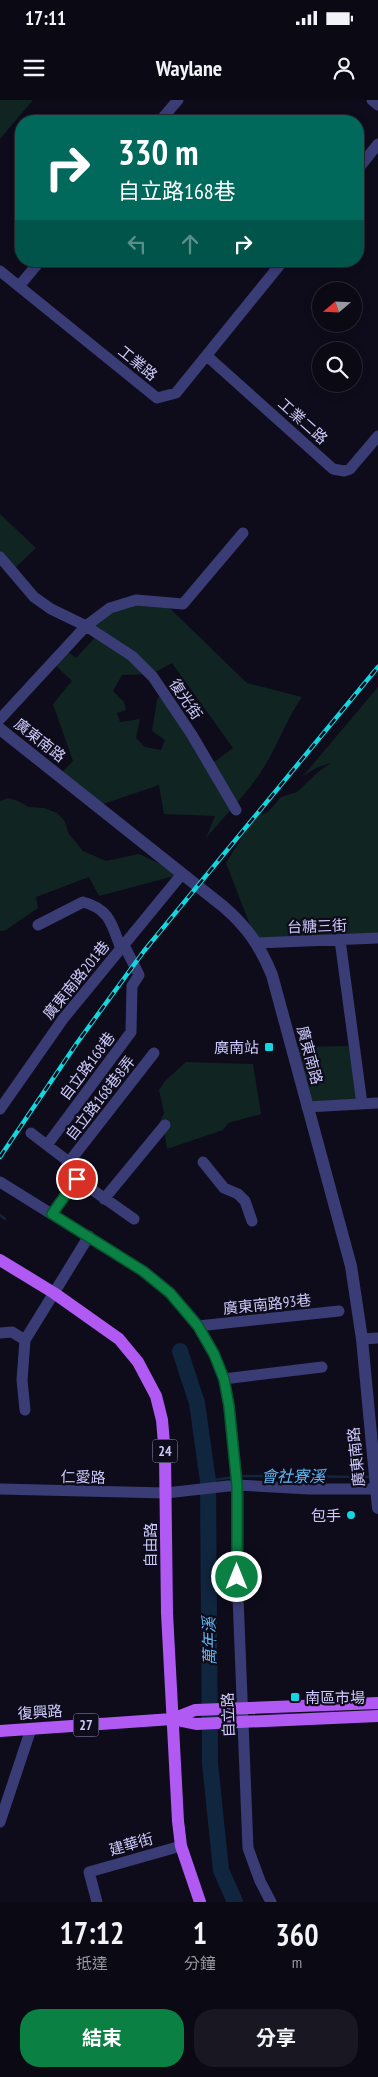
<!DOCTYPE html>
<html lang="zh-TW">
<head>
<meta charset="utf-8">
<style>
	:root { --surface:#0a0914; --page:#181722; --text:#f1f3f6; --muted:#999aa0; --line:#2a2a34; --accent:#0b8043 }
	body { margin:0; font-family:"PT Sans Narrow","Noto Sans TC",sans-serif; background:var(--page); color:var(--text); height:100vh; display:flex; flex-direction:column; font-size:19px; white-space:nowrap }
	* { box-sizing:border-box; margin:0 }
	p { font-size:16px; color:var(--muted) }
	.icon { flex:none; width:28px; height:28px; fill:none; stroke:currentColor; stroke-width:2; stroke-linecap:round; stroke-linejoin:round }
	.map { position:relative; height:1802px; overflow:hidden }
	.drawer { display:flex; flex-direction:column; background:var(--surface); flex:1 }
	.drawer>* { flex:none }
	.top-card { position:absolute; left:15px; top:15px; width:349px; height:152px; border-radius:20px; box-shadow:0 2px 8px #0003,0 0 0 1px var(--line); background:#00695c; color:#fff; overflow:hidden }
	.needle { width:32px; rotate:251deg }
	.controls { position:absolute; left:312px; top:182px; display:grid; gap:10px }
	.controls a { display:grid; place-items:center; width:50px; height:50px; border-radius:50%; background:var(--surface); box-shadow:0 2px 8px #0003,0 0 0 1px var(--line); font-size:25px }
	.pin { position:absolute; display:grid; place-items:center; width:42px; height:42px; color:#fff; margin:-21px; border:2px solid #fff; border-radius:50%; box-shadow:0 1px 5px #0007 }
	.me { position:absolute; width:55px; margin:-28px; rotate:0deg; stroke-linejoin:round; filter:drop-shadow(0 0 4px #0008) }
	.turn { display:flex; align-items:center; gap:18px; height:105px; padding:0 20px; font-size:22px }
	.turn .icon { width:65px; height:65px; stroke-width:2.5 }
	.turn b { display:block; font-size:35px; line-height:42px }
	.lanes { display:flex; align-items:center; height:48px; padding:0 20px; background:#0003; justify-content:center; gap:25px; direction:ltr }
	.lanes .off { opacity:.35 }
	.eta { display:flex; justify-content:space-evenly; align-items:center; height:85px; text-align:center }
	.eta b { font-size:30px; font-weight:700; line-height:35px }
	.cta { display:flex; gap:10px; margin-top:auto; padding:10px 20px }
	.cta a { flex:1; height:58px; border-radius:20px; background:var(--accent); color:#fff; font-size:20px; font-weight:700; line-height:58px; text-align:center }
	.cta a+a { background:var(--page); color:var(--text) }
	.status { display:flex; justify-content:space-between; align-items:center; height:35px; padding:0 25px; background:var(--surface); direction:ltr }
	.status svg { height:14px; fill:currentColor }
	header { display:flex; justify-content:space-between; align-items:center; height:65px; padding:0 20px; background:var(--surface); font-size:22px; font-weight:700 }
	.map>svg:first-child { display:block }
	.green { fill:#102422; fill-rule:evenodd }
	.lines { fill:none; stroke-linecap:round; stroke-linejoin:round }
	.stream { stroke:#10263f; stroke-width:2.5 }
	.river { stroke:#10263f; stroke-width:16 }
	.minor { stroke:#3a3c76; stroke-width:11 }
	.tertiary { stroke:#3a3c76; stroke-width:12 }
	.primary { stroke:#b159f3; stroke-width:12 }
	.rail-casing { stroke:#10d7e0; stroke-width:4.5 }
	.rail { stroke:#0e0c1b; stroke-width:2.5; stroke-dasharray:8; stroke-linecap:butt }
	.route-casing { stroke:#07532c; stroke-width:12 }
	.route { stroke:#0b8043; stroke-width:9 }
	.poi-dot { fill:#10d7e0; stroke:#0e0c1b; stroke-width:2 }
	.labels { text-anchor:middle; dominant-baseline:central; stroke-width:4.5; stroke-linejoin:round; paint-order:stroke }
	.shield { fill:#0e0c1b; stroke:#9491b8; stroke-width:1 }
	.shield-label { font-size:14px; font-weight:bold; fill:#cdcafb }
	.street-label { font-size:15px; fill:#cdcafb; stroke:#0e0c1b }
	.poi-label { font-size:15px; fill:#cdcafb; stroke:#0e0c1b; text-anchor:end }
	.water-label { font-size:16px; font-style:italic; fill:#60b7f3; stroke:#0e0c1b }
</style>
</head>
<body>
<div class="status"><b>17:11</b><svg viewBox="0 0 49 12"><path d="M0 12V9h3v3zM5 12V6h3v6zM10 12V3h3v9zM15 12V0h3v12zM26 1h20v11H26zM47 4h2v5h-2z"/></svg></div>
<header><svg class="icon" aria-label="menu" viewBox="0 0 24 24"><path d="M4 6h16M4 12h16M4 18h16"/></svg>Waylane<svg class="icon" aria-label="person" viewBox="0 0 24 24"><circle cx="12" cy="8" r="4"/><path d="M4 21q1-7 8-7t8 7"/></svg></header>
<div class="map">
<svg width="378" height="1802" viewBox="0 0 378 1802">
	<rect width="100%" height="100%" fill="#0e0c1b"/>
	<path class="green" d="M0,0H33L0,39Z
		M0,414L36,448L14,469L0,461Z
		M157,496L247,583L302,597C288,617 279,641 267,662C251,690 227,713 206,738L215,716L164,714L159,685L97,706L59,675L73,661L53,604L72,581L52,562L64,549L76,558L102,530L89,523L141,498ZM172,563L233,648L213,663L163,589L157,600L152,631L165,640L161,650L145,647L136,638L140,619L120,622L117,613L126,610L124,602L113,591L122,575L152,574Z
		M378,587V838L257,843L226,763L253,719L269,711L281,697L297,692L318,672L331,663L318,667L303,676Z
		M8,698L18,701L29,707L44,708L57,713L64,720L69,734L83,751L106,761L139,754L182,774L99,796L89,777L36,797L38,808L6,830L0,831V701Z
		M348,946L362,1004L307,1007L297,947Z
		M186,962L253,964L261,1014L228,1023L223,1030L167,1049L165,1035L155,1033L164,1013L159,990L165,981Z"/>
	<g class="lines">
		<path class="stream" d="M0,1115L5,1119
			M239,1376L371,1377
			M208,1381L234,1377"/>
		<path class="river" d="M180,1251L197,1303L208,1381L210,1663L221,1770L235,1802"/>
		<path class="minor" d="M372,0L378,5
			M160,21L178,0
			M358,69L378,44
			M0,171L157,298L176,293L283,161
			M20,185L40,161
			M207,256L333,369L344,371L350,369L378,336
			M0,457L34,497L51,509L86,526L132,556L153,577L192,635L236,710
			M0,619L86,526L110,508L136,500L183,504L243,433
			M38,825L83,802C110,809 112,825 121,849
			M340,840L362,1004
			M257,843L378,838
			M307,1007L378,1003
			M0,1009L63,919L182,774
			M31,1033L69,1062L77,1079L134,1119
			M47,1045L131,932L132,886L139,875L124,845
			M69,1062L154,953
			M203,1062L224,1088L238,1094L245,1101L252,1121
			M0,1082L143,1171L170,1193L198,1226L214,1254L224,1279L229,1306L238,1393V1497L248,1748L260,1781L271,1802
			M104,1099L165,1025
			M52,1114L77,1079
			M198,1226L339,1211
			M0,1233L12,1232L25,1240
			M362,1239L378,1238
			M224,1279L322,1267
			M25,1310L22,1280L25,1240L89,1136
			M0,1389L166,1393L237,1385L309,1389H376
			M0,1722L31,1629
			M97,1802L89,1772L181,1746"/>
		<path class="tertiary" d="M0,629L224,807C248,828 260,846 272,875L351,1166L362,1239L378,1408"/>
		<path class="primary" d="M0,1160L54,1193L119,1239L138,1262L156,1296L162,1320L165,1355L167,1513L178,1721L181,1746L200,1802
			M172,1619L196,1624L378,1616
			M0,1631L172,1619L195,1610L378,1603"/>
		<defs>
			<path id="rail" d="M0,1057L77,943L144,851L378,567"/>
		</defs>
		<use href="#rail" class="rail-casing"/>
		<use href="#rail" class="rail"/>
	</g>
	<g class="lines">
		<defs>
			<path id="route" d="M77,1079L52,1114L143,1171L170,1193L198,1226L214,1254L224,1279L229,1306L237,1385V1477"/>
		</defs>
		<use href="#route" class="route-casing"/>
		<use href="#route" class="route"/>
	</g>
	<g class="poi-dot">
		<rect x="264" y="942" width="10" height="10" rx="2.5"/>
		<circle cx="351" cy="1415" r="5"/>
		<rect x="290" y="1592" width="10" height="10" rx="2.5"/>
	</g>
	<g class="labels">
		<g class="shield">
			<rect x="152.5" y="1339.5" width="25" height="23" rx="4"/>
			<rect x="73.5" y="1613.5" width="25" height="23" rx="4"/>
		</g>
		<g class="shield-label">
			<text x="165" y="1351">24</text>
			<text x="86" y="1625">27</text>
		</g>
		<g class="street-label">
			<text transform="translate(138 263) rotate(39)">工業路</text>
			<text transform="translate(303 321) rotate(42)">工業二路</text>
			<text transform="translate(186 599) rotate(56)">復光街</text>
			<text transform="translate(40 640) rotate(38)">廣東南路</text>
			<text transform="translate(317 826) rotate(-2)">台糖三街</text>
			<text transform="translate(76 880) rotate(-51)">廣東南路201巷</text>
			<text transform="translate(310 955) rotate(75)">廣東南路</text>
			<text transform="translate(87 966) rotate(-53)">自立路168巷</text>
			<text transform="translate(100 998) rotate(-52)">自立路168巷8弄</text>
			<text transform="translate(267 1204) rotate(-6)">廣東南路93巷</text>
			<text transform="translate(356 1357) rotate(-96)">廣東南路</text>
			<text transform="translate(83 1377) rotate(1)">仁愛路</text>
			<text transform="translate(150 1445) rotate(-90)">自由路</text>
			<text transform="translate(40 1612) rotate(-4)">復興路</text>
			<text transform="translate(228 1615) rotate(-92)">自立路</text>
			<text transform="translate(131 1744) rotate(-16)">建華街</text>
		</g>
		<g class="poi-label">
			<text x="259" y="947">廣南站</text>
			<text x="341" y="1415">包手</text>
			<text x="305" y="1597" text-anchor="start">南區市場</text>
		</g>
		<g class="water-label">
			<text x="293" y="1376">會社寮溪</text>
			<text transform="translate(209 1541) rotate(-91)">萬年溪</text>
		</g>
	</g>
</svg>
<div class="controls">
<a><svg class="needle" viewBox="-14 -14 28 28"><path d="M0-13l5 13h-10z" fill="#e53935"/><path d="M0 13l5-13h-10z" fill="#999aa0"/></svg></a>
<a><svg class="icon" aria-label="search" viewBox="0 0 24 24"><circle cx="10" cy="10" r="6"/><path d="M15 15l6 6"/></svg></a>
</div>
<div class="pin" style="left:77px;top:1079px;background:#d93025"><svg class="icon" aria-label="arrive" viewBox="0 0 24 24"><path d="M6 21V4h12l-3 4 3 4H6"/></svg></div>
<svg class="me" style="left:237px;top:1477px" viewBox="-20 -20 40 40"><circle r="17" fill="#0b8043" stroke="#fff" stroke-width="3"/><path d="M0-11L8 9 0 5-8 9z" fill="#fff"/></svg>
<div class="top-card">
<div class="turn"><svg class="icon" aria-label="right" viewBox="0 0 24 24"><path d="M7 20v-9h11M14 6l5 5-5 5"/></svg><div><b>330 m</b>自立路168巷</div></div>
<div class="lanes"><svg class="icon off" aria-label="left" viewBox="0 0 24 24"><path d="M17 20v-9H6M10 6l-5 5 5 5"/></svg><svg class="icon off" aria-label="ahead" viewBox="0 0 24 24"><path d="M12 20V5M6 11l6-6 6 6"/></svg><svg class="icon" aria-label="right" viewBox="0 0 24 24"><path d="M7 20v-9h11M14 6l5 5-5 5"/></svg></div>
</div>
</div>
<section class="drawer">
<div class="eta">
<div><b>17:12</b><p>抵達</p></div>
<div><b>1</b><p>分鐘</p></div>
<div><b>360</b><p>m</p></div>
</div>
<div class="cta"><a>結束</a><a>分享</a></div>
</section>
</body>
</html>
